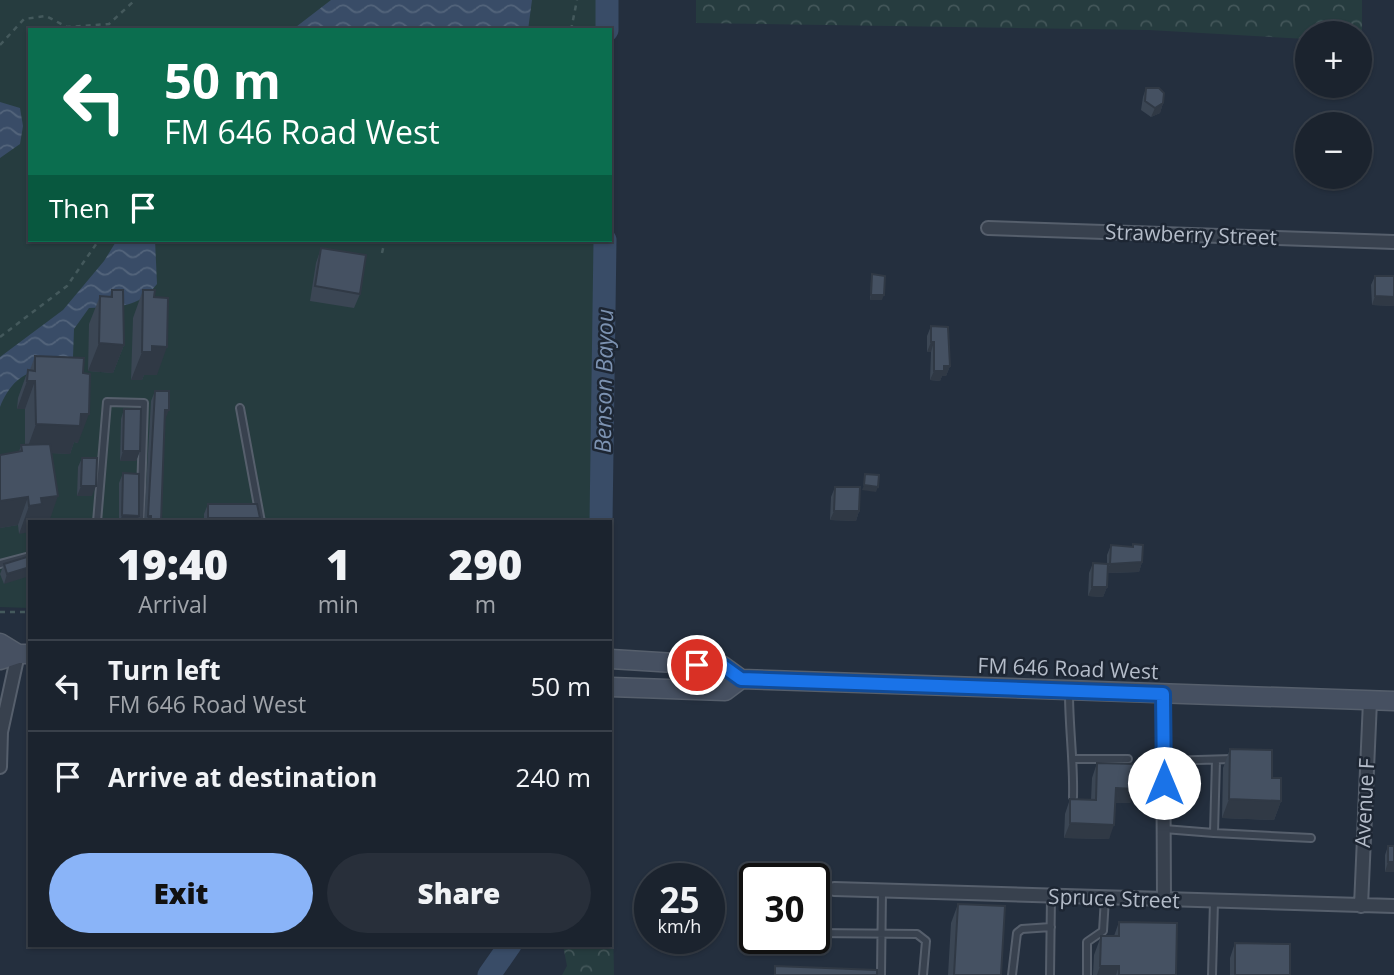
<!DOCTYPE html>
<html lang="en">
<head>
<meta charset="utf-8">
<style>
	:root { --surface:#1b232e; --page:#282f3a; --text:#f1f3f6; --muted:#a0a4aa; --line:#39404a; --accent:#8ab4f8 }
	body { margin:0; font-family:"Open Sans",sans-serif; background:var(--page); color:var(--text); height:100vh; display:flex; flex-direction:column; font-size:26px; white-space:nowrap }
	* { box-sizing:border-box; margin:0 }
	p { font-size:23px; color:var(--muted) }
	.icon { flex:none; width:38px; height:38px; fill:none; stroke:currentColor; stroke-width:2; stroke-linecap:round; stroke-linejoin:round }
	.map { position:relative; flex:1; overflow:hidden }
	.drawer { position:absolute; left:28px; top:520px; width:584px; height:427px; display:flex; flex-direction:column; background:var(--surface); border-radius:0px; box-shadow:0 2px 5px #0004,0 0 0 2px var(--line) }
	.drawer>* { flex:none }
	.top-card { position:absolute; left:28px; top:28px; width:584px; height:214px; border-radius:0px; box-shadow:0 2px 5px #0004,0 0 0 2px var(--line); background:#0b6e4f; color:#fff; overflow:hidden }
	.fabs { position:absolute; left:1295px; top:21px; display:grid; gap:14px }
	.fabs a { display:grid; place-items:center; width:77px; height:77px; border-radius:50%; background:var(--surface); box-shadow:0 2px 5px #0004,0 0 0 2px var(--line); font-size:35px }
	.speed { position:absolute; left:634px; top:863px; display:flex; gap:14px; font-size:35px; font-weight:700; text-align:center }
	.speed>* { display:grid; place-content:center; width:91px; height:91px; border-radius:50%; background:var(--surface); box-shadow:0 2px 5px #0004,0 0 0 2px var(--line); line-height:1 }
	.speed small { font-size:18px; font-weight:400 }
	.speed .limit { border:4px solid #111; border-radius:10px; background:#fff; color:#111 }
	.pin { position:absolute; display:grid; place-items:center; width:60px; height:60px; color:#fff; margin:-30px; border:4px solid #fff; border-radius:50%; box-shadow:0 2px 7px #0007 }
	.me { position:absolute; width:77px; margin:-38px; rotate:0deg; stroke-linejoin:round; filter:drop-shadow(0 0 5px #0008) }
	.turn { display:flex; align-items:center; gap:24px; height:147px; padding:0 21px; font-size:32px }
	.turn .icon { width:91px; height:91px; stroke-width:2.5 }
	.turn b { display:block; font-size:49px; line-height:60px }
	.then { display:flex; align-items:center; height:66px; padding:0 21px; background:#0003; gap:14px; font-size:26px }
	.eta { display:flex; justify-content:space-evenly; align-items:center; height:119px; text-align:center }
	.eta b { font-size:42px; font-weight:800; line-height:49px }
	.cta { display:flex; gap:14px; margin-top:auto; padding:14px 21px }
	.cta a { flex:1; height:80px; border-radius:42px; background:var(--accent); color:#111; font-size:28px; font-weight:800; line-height:80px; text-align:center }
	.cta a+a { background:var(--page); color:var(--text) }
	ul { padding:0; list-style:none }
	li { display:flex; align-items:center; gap:21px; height:91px; padding:0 21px; border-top:2px solid var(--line) }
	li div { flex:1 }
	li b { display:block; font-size:26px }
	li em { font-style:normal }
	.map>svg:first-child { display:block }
	.green { fill:#263c3f }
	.forest { fill:url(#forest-crowns) }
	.water { fill:url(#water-waves) }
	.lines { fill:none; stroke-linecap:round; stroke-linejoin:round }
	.river { stroke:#394c67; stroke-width:23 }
	.service-casing { stroke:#565f6c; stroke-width:10 }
	.minor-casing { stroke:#565f6c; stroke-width:16 }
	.secondary-casing { stroke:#565f6c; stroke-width:21 }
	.path { stroke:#44595c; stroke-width:2.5; stroke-dasharray:5 5; stroke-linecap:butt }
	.service { stroke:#38414e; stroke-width:6 }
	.minor { stroke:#38414e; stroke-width:12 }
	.secondary { stroke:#465061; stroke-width:18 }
	.wall { fill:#3b4654 }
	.shaded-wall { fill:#303945 }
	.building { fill:#455162; stroke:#303945; stroke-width:2 }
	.route-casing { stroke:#114b97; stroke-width:18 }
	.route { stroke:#1a73e8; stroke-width:12 }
	.labels { text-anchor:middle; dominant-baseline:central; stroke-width:5; stroke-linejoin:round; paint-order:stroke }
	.street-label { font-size:21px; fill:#b4bcc9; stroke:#1d2633 }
	.water-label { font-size:23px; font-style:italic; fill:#7c92b1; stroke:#1d2633 }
</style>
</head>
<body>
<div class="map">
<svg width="1394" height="975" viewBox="0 0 1394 975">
	<defs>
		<pattern id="forest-crowns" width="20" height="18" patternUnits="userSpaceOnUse" patternTransform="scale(1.75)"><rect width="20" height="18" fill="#263c3f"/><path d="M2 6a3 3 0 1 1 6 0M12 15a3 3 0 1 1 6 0" fill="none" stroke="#435659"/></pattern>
		<pattern id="water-waves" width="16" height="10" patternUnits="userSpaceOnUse" patternTransform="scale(1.75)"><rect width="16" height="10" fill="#394c67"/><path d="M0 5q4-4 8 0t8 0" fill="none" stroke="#53647b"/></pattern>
	</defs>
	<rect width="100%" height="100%" fill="#242f3e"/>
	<path class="green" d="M0,0H605V30H30V240H602L599,521L30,522V608L0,607Z"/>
	<path class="forest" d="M696,0H1362V42L1360,33H1307V39L1149,30L696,23Z
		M612,865L614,975H562L567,966L563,945H611Z"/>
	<path class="water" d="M331,0H532L528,30H292Z
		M0,102L20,108L23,126L20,144L0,158Z
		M117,240H155L157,284C138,309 118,306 89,308L74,329L73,357C39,375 18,364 0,407V357L63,310L104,261Z"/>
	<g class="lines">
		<path class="river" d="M607,0V30
			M601,522L605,240
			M489,975L510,945"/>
		<defs>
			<path id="service" d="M240,408L261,522
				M97,522L107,402L144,403L140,522
				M0,564L30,556
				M1069,693C1069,728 1074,762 1073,797
				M1074,759H1128
				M1216,760L1214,833L1311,838
				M1164,761L1232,759
				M1164,829L1214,833
				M814,933L917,934L926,941L923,975
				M881,975L882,891
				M1012,975L1017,933L1022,929L1051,927
				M1050,975L1051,896
				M1087,975V942L1103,931L1105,898
				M1212,975L1214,901"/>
			<path id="minor" d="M988,228L1394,242
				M1163,694L1164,899
				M0,767L1,732L18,654
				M834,889L1394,906
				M1361,906L1370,701"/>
			<path id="secondary" d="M0,643L18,654
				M611,659L723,666L741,679L1394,701
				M0,660L18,654H30
				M611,687L725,691L741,679"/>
		</defs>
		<use href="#service" class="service-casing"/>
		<use href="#minor" class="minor-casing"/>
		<use href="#secondary" class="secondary-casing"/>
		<path class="path" d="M571,30L577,0
			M0,45L24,19L46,16L67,27L109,24L135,0
			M382,253L385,240
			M0,337L67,286L99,240
			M0,612H30"/>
		<use href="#service" class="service"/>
		<use href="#minor" class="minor"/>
		<use href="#secondary" class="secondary"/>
	</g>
	<path class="wall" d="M1146,88L1163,103L1160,113L1151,117L1141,110L1143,97Z
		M321,248L360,294L354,308L310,301L316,263Z
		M872,274L882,300H870L871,279Z
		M1375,276H1394V306L1372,305L1371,285Z
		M112,290L124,345L113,373L88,371L89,324L100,296H110Z
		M143,290L157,375H144L142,380H131L133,318Z
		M931,326L950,366L946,376H942L940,381L930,380L931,352H927V336Z
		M35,356L78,443L74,442L70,454L51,453L30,522L19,534L18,525L0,528V455L19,452L21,445H25V409H17L18,398L28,370H30Z
		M155,391L165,420L161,522H144L151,401Z
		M124,409L140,451L136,461H120L121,419Z
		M82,458L92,496H77L78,467Z
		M123,473L137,522H119V483Z
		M835,487L859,511L856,521L830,520L831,497Z
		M208,504L260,518L259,522H204V514Z
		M1133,544L1142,562L1139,572L1107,573V587L1103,597L1088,596L1089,573L1093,563L1107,564V555L1111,545L1132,547Z
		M30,556L4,584L0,574L4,564Z
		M1230,749L1281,801L1274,820L1222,818L1223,768Z
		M1097,763L1135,789L1130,803H1115L1109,839L1064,838L1065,814L1070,799L1091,800L1092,778Z
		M1388,846H1394V872H1385V855Z
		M958,904L1001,975H948L951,923Z
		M1119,922L1176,975H1093L1094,955L1101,936H1114Z
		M1235,943L1290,975H1230V958Z"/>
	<path class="shaded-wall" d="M1163,103L1160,113L1151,117L1155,108Z
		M871,295H884L882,300H870Z
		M1375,296L1394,297V306L1372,305Z
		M931,342H934L931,352H927Z
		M99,343L124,345L113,373L88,371Z
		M152,346L167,347L157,375H144L142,380H131L142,352Z
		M944,366H950L946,376H942L940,381L930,380L934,371Z
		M27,381H35L25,409H17Z
		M165,410H169L165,420H161Z
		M81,414H89L78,443L74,442L70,454L26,452L36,424Z
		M123,451H140L136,461H120Z
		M864,485L878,487L876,492L862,490Z
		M81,486H96L92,496H77Z
		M58,496L49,522H30V532L19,534L29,506L41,498Z
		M28,497L18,525L0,528V501Z
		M834,511H859L856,521L830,520Z
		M122,515L139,516L137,522H120Z
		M148,516H151L149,522H146Z
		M208,518H260L259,522H206Z
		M1142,562L1139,572L1106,573L1110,564Z
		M30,567V576L4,584L7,574Z
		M1092,587H1107L1103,597L1088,596Z
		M1116,788L1135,789L1130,803H1110Z
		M1229,799L1281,801L1274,820L1222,818Z
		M1070,823L1114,825L1109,839L1064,838Z
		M1388,862H1394V872H1385Z
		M1100,966H1119L1116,975H1097Z"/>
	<path class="building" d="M1146,88H1159L1164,93L1163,103L1155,108L1145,101Z
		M321,248L366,255L360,294L315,286Z
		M872,274L885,276L884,295H871Z
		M1375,276H1394V297L1375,296Z
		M112,290H123L124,345L99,343L100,296L112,297Z
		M143,290H155L154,297L168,298L167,347L152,346V352H142Z
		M931,326L948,327L950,366H944V371H934V342H931Z
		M35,356L84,358L83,373L90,374L89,414H81L80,426L36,424L35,381H27L28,370L35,371Z
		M155,391H169V410H165L161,522H151V516H148Z
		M124,409H141L140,451H123Z
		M50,444L58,496L41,498L42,504L29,506L28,497L0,501V455L22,451L21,445Z
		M82,458H97L96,486H81Z
		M123,473L139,474V516L122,515Z
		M865,474L879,475L878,487L864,485Z
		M835,487H860L859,511H834Z
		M208,504H257L260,518H208Z
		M1133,544L1143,545L1142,562L1110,564L1111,545L1133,547Z
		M30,556V567L7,574L4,564Z
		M1093,563L1108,564L1107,587H1092Z
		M1230,749L1272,750V778H1281V801L1229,799Z
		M1097,763L1136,764L1135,789L1116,788L1114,825L1070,823V799L1096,800Z
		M1388,846H1394V862H1388Z
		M958,904L1005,906L1001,975H954Z
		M1119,922L1177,923L1176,975H1119V966H1100L1101,936H1119Z
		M1235,943L1290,944V975H1235Z
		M775,966L877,970V975H775Z"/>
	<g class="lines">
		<defs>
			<path id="route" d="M697,665L723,666L741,679L1163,694L1164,783"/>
		</defs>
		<use href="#route" class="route-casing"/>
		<use href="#route" class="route"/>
	</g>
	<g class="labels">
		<g class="street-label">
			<text transform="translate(1191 234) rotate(2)">Strawberry Street</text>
			<text transform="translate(1068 668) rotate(2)">FM 646 Road West</text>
			<text transform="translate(1364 803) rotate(-87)">Avenue F</text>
			<text transform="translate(1114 898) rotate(2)">Spruce Street</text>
		</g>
		<g class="water-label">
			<text transform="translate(603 381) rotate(-89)">Benson Bayou</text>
		</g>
	</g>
</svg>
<div class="fabs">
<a>+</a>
<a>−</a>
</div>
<div class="speed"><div>25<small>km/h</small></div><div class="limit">30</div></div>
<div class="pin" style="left:697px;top:665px;background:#d93025"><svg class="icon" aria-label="arrive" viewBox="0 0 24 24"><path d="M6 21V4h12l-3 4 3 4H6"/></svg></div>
<svg class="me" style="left:1164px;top:783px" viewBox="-20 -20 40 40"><circle r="19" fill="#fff"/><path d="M0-13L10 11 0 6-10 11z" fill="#1a73e8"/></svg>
<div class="top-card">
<div class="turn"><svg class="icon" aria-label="left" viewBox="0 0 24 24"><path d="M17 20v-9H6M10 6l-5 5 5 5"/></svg><div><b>50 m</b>FM 646 Road West</div></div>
<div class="then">Then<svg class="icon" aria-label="arrive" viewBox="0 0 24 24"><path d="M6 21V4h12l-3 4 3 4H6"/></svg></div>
</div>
<section class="drawer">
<div class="eta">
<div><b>19:40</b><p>Arrival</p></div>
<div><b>1</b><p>min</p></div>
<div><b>290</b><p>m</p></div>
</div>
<ul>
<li><svg class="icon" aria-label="left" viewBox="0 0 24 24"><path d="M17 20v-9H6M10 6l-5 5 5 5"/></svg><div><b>Turn left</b><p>FM 646 Road West</p></div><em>50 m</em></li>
<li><svg class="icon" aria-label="arrive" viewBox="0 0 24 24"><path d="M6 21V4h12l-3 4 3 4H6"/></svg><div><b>Arrive at destination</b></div><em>240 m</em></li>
</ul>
<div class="cta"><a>Exit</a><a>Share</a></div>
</section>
</div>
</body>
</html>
